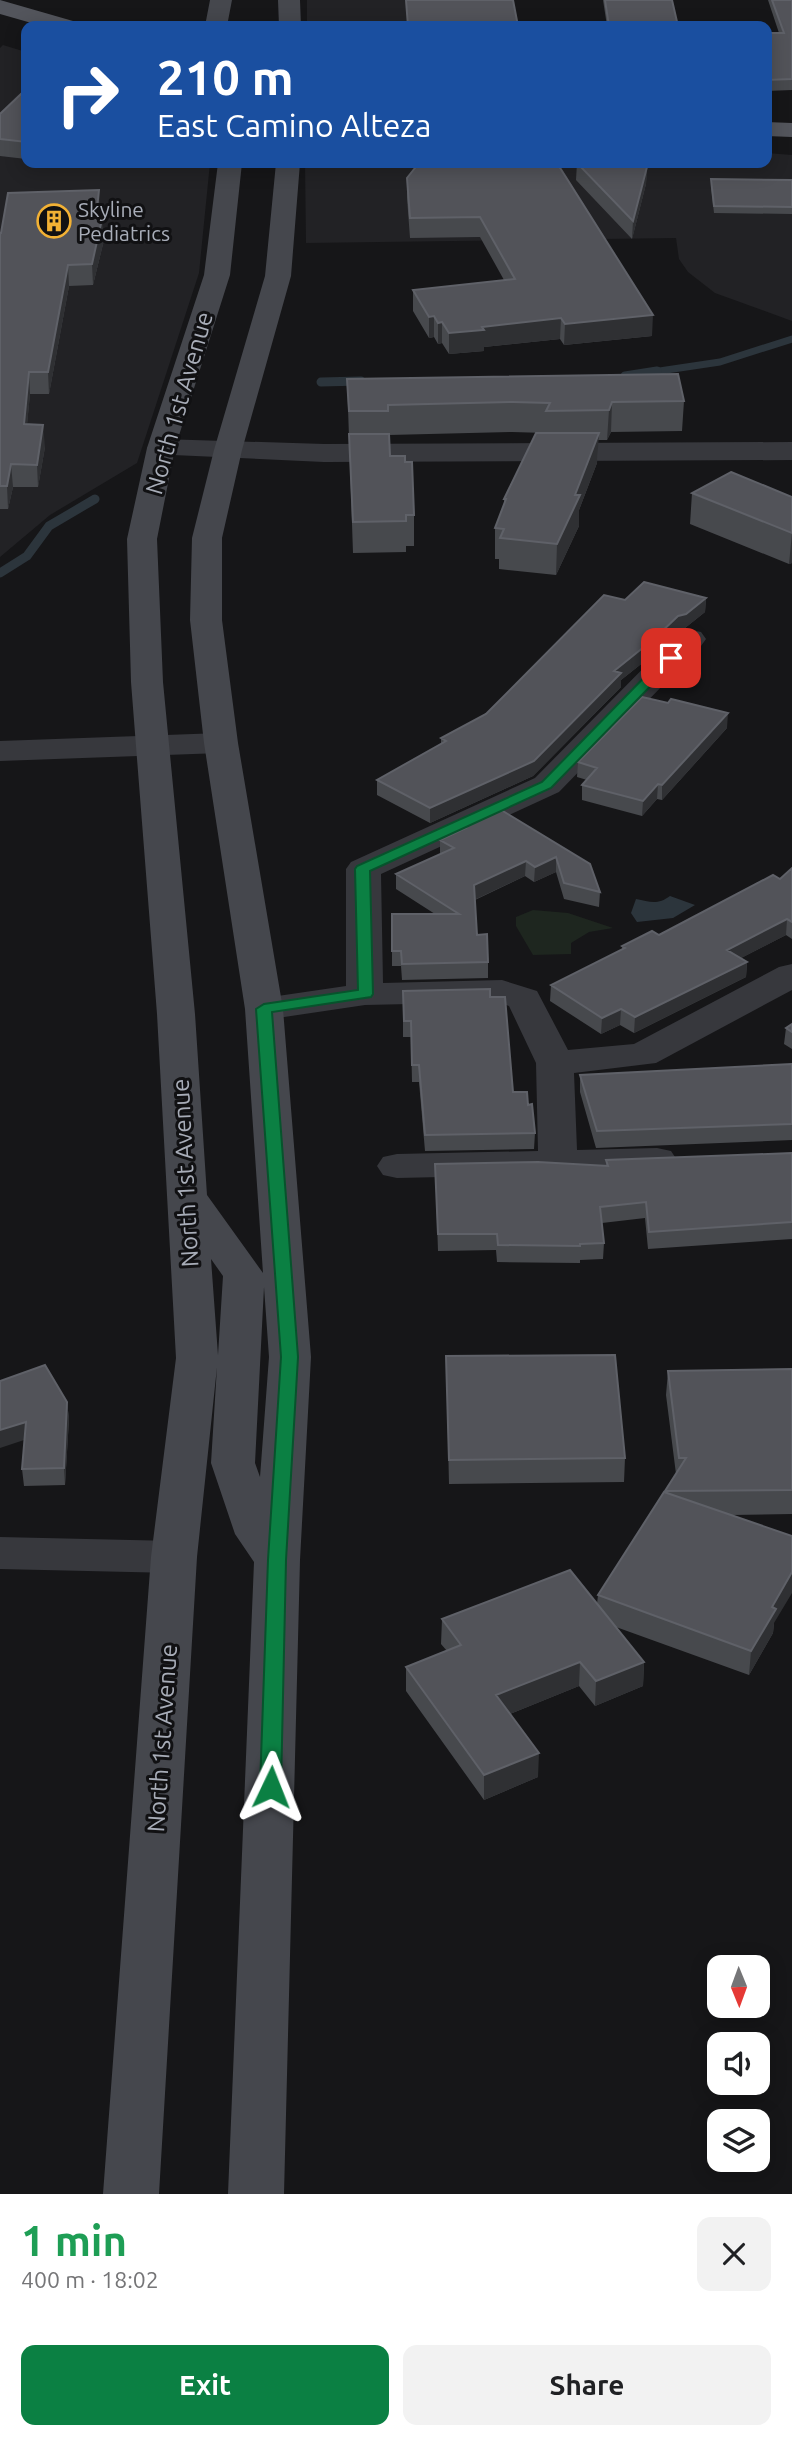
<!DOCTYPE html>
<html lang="en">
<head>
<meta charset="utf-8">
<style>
	:root { --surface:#fff; --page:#f2f2f2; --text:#202124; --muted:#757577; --accent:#0b8043 }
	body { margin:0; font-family:Ubuntu,sans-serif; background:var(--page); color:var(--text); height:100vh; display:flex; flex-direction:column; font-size:26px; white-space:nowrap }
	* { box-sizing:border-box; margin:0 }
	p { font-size:23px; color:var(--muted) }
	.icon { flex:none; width:38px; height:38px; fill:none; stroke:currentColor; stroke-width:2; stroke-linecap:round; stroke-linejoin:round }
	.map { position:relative; height:2194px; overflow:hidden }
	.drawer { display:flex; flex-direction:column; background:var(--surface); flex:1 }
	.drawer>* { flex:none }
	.top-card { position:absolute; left:21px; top:21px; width:751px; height:147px; border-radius:14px; box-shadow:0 4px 18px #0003; background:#1a4fa0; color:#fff; overflow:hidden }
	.needle { width:46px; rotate:179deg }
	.tools { position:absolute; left:707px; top:1955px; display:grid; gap:14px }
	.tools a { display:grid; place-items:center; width:63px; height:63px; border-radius:14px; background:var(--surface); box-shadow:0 4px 18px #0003; font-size:35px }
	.pin { position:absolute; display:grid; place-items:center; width:60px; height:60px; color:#fff; margin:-30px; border-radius:14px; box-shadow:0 4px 10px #0006 }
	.me { position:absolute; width:77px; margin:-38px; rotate:2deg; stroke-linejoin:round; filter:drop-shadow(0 0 5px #0008) }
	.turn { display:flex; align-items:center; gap:24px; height:147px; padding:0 21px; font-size:32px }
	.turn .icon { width:91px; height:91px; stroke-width:2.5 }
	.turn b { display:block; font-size:49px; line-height:60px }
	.round { display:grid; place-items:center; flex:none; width:74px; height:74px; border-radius:14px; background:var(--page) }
	.head { display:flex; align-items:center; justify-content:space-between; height:119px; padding:0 21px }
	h1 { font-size:42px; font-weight:700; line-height:52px; color:#1e9e55 }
	.cta { display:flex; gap:14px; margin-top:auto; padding:14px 21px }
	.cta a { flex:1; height:80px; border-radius:14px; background:var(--accent); color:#fff; font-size:28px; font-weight:700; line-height:80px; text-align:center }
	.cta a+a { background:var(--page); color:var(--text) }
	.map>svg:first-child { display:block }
	.built { fill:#222225 }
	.green { fill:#1e261f }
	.water { fill:#2c353c }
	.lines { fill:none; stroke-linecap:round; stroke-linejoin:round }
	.stream-far1 { stroke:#2c353c; stroke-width:7 }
	.stream { stroke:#2c353c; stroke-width:9 }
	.minor { fill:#37383d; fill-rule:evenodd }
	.secondary { fill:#45474d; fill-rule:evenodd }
	.primary { fill:#53555c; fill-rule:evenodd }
	.wall { fill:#47494d }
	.shaded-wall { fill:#2f3033 }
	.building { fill:#525359; stroke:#5f6168; stroke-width:2 }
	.route { fill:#0b8043; stroke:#07532c; stroke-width:2 }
	.labels { text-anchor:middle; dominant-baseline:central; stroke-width:6; stroke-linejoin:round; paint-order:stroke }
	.far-poi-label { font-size:21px; fill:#a8adb8; stroke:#111113; text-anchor:start }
	.street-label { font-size:24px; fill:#a8adb8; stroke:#111113 }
</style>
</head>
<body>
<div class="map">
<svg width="792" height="2194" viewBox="0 0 792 2194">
	<rect width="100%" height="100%" fill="#161618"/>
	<path class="built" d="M307,0H473L476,26H307Z
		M3,45L26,52V163H210L199,273L137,463L50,515L0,557V48Z
		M767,153L792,155V321L715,293L688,272L679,259L676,238L306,243L305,163H766Z"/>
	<path class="green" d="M533,910L568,913L613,928L589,932L571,943V954L533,955L516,926V917Z"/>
	<path class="water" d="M670,896L695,905L673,918L637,922L631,913L636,899C650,902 658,905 670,896Z"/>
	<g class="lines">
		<path class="stream-far1" d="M646,373L720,362L792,339"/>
		<path class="stream" d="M625,376L657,371
			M321,382L361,381
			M0,573L27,556L49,526L95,499"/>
		<path class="minor" d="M161,439L324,444L792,442V460L324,462L151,454L147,448L151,442Z
			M690,630L701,632L706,639L701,646L559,792L381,874L383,983L502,980L537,991L568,1050L634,1044L779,967L792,964V990L656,1063L574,1073L577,1150L657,1148L671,1151L677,1160L671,1169L657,1172L397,1178L383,1175L377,1166L383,1157L397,1154L538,1151L536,1063L509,1006L498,1002L365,1005L264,1020L251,1017L245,1009L251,1001L264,998L346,986V869L351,862L535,778L679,632Z
			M221,733L233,736L238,743L233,750L221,753L0,761V741Z
			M0,1537L174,1541L190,1546L197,1557L190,1568L174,1573L0,1569Z"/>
		<path class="secondary" d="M210,0H232L227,26H205Z
			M278,0H300L301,26H279Z
			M218,163H242L230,275L175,448L157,539L163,682L195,1014L207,1195L263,1273L245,1009L204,743L190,620L192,538L214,450L265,276L276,163H300L291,276L242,450L222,538V620L238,743L283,1009L311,1357L300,1560L284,2194H228L254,1562L235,1534L211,1463L217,1367L197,1557L159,2194H103L151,1557L176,1358L157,1014L131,682L127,539L147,448L204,275ZM211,1259L223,1276L218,1355ZM264,1287L269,1357L260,1477L255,1463Z"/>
		<path class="primary" d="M0,0L73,21L76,26H42L0,14Z
			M766,122L792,123V137L766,136Z"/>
	</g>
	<path class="wall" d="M603,0H672L678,26H607Z
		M768,0H792V90L766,91V33H779Z
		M26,92V159L0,156V114Z
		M59,163H84L82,165Z
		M419,163L652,336L564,345L560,339L484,347V351L449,354L442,343L438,344L434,337L429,338L413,311V290L504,280L480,237L410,238L407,198V178Z
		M577,163L647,167L646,184L632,239L576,180Z
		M711,179L792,180V214L714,213L711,186Z
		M100,210L99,219L104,240L93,285L69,286L49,394H30L27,424L45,447L38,487H13L8,509H0V233Z
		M347,379L684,401L682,431L611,432L607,440H598L597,463L579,510V526L556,575L499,569V559H495V528L504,506V499L546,433L512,432L389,435L390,456L405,462L414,515V546H406V552L353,553Z
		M692,493L792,497V563L789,564L690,524Z
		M706,598L705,612L685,628L677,630L655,653L621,680V687L533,776L430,823L377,795V780L441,744V738L486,714L625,600Z
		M727,728L662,800L657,799L642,816L582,800V785L587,780L577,777L578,762Z
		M498,808L600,892L599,907L564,899L556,872L534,882L525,876L475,900L477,935L488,962V978L402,980L401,966H392V914H435L396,889V874L440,854V840L461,830V825Z
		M792,868V939L786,935L741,958L747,962L746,977L634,1033L620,1025L601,1034L550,1001L551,985L622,950V946L659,935L780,879Z
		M403,991L490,997L513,1092L528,1105L535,1133L534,1149L425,1151L419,1082H412L411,1037H403Z
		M792,1024V1049L784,1044L786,1028Z
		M792,1064V1140L596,1148L580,1092V1075Z
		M792,1153V1239L648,1249L645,1218L602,1223L604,1243L603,1259L580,1260V1263L497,1262L496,1250L438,1251L435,1164L606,1166V1160Z
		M446,1356L625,1458L624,1482L449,1484Z
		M792,1369V1514L731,1515L774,1623L773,1633L749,1675L616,1627L644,1662L643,1686L595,1706L579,1686L510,1714L538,1777L484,1800L406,1691V1667L447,1651L441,1644L442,1619L597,1604L598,1595L676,1474L666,1395L668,1371Z
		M67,1402L69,1419L65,1485L24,1486L22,1469Z"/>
	<path class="shaded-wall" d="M647,167L646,184L632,239L633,221Z
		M99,190L100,210L97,240L96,219Z
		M102,219L104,240L93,285L92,264Z
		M68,265L69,286L49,394L48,372Z
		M653,315L652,336L564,345L565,324Z
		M434,316V337L429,338V317Z
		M561,318L560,339L484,347V351L449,354V333L482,327Z
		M442,322V343L438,344V323Z
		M29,372L30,394L25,447L24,424Z
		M612,402L611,432L607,440L609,410Z
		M43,425L45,447L38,487L37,465Z
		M599,433L597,463L579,510V526L556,575L557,544L575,495Z
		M11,464L13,487L8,509L7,486Z
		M792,533V563L789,564Z
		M706,598L705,612L685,628L677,630L655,653L621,680V687L533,776L430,823V808L614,671L678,616Z
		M728,713L727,728L662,800V785Z
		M658,784L657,799L642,816L643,801Z
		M556,857V872L534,882L535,867Z
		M526,861L525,876L474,900V885Z
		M787,919L786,935L726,966L727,950Z
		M747,962L746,977L634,1033L635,1017Z
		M621,1009L620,1025L601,1034L602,1018Z
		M67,1402L69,1419L65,1485L64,1468Z
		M26,1422L27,1439L0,1448V1430Z
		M792,1572V1593L774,1623L773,1633L749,1675L751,1651L772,1607Z
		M580,1662L579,1686L495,1720L496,1695Z
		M644,1662L643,1686L595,1706L596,1681Z
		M539,1753L538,1777L484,1800V1775Z"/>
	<path class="building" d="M406,0H513L518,26H408Z
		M605,0H672L678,26H609Z
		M772,0H792V79L766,80V33H784Z
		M23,92H26V142L0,139V114Z
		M419,163H557L653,315L565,324L561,318L482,327L484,330L449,333L442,322L438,323L434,316L429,317L413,290L515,279L480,217L410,218L407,178Z
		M577,163L647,167L633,221Z
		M711,179L792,180V207L714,206Z
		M99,190L96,219H102L92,264L68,265L48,372H29L24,424L43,425L37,465L11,464L7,486H0V233H1L8,193Z
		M678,374L684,401L612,402L609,410L546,411L550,403L513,402L388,405V411H349L347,379Z
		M536,433H599L575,495H580L557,544L500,538L504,529L495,528L506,499H504Z
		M349,434H389L390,456H405V462H412L414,515H406V521L353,522Z
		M731,472L792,497V533L692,493Z
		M644,582L706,598L686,614L678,616L655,638L614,671L621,673L534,761L430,808L377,780L446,741L441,738L486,714L604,595L625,600Z
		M642,697L668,703L671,699L728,713L662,785L658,784L643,801L582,785L597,768L578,762Z
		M498,808L590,864L600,892L564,883L556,857L535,867L526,861L474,885L477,935L487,934L488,962L402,964L401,951H392V914H459L396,874L454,848L440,840L466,828L461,825Z
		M792,868V922L787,919L727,950L747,962L635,1017L621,1009L602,1018L551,985L625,948L622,946L652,931L659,935L773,875L780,879Z
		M490,989V997H505L513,1092H527L528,1105L532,1104L535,1133L425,1135L419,1065H412L411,1021H404L403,991Z
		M792,1024V1032L786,1028Z
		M792,1064V1124L597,1131L580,1075Z
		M792,1153V1222L649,1232L646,1202L600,1207L604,1243L580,1244V1246L498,1245L497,1234H438L435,1164L538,1162L608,1166L606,1160Z
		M615,1355L625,1458L449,1460L446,1356Z
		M45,1365L67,1402L64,1468L22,1469L26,1422L0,1430V1381Z
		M792,1369V1490L665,1491L686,1458H679L668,1371Z
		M664,1492L792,1536V1572L772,1607L776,1609L751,1651L598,1595Z
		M570,1570L644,1662L596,1681L580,1662L496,1695L539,1753L484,1775L406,1667L461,1645L442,1619Z"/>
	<path class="route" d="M671,654L675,655V661L551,788L370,871L373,994L371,997L272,1012L298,1357L286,1560L281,1787L278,1792L271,1795L263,1792L260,1787L268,1560L281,1357L256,1009L264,1004L358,990L355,869L357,866L542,782L666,655Z"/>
	<defs>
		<symbol id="building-ring" viewBox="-11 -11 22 22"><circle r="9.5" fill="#111113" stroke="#f2b134" stroke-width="1.5"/><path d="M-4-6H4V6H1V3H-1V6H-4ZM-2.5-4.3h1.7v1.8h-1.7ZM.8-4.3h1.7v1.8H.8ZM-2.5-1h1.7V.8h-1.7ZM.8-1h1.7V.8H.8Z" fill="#f2b134"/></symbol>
	</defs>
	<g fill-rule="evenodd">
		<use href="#building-ring" x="35" y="202" width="38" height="38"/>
	</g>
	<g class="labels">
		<g class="far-poi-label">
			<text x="78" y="209">Skyline<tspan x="78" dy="24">Pediatrics</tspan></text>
		</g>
		<g class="street-label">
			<text transform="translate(179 403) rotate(-74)">North 1st Avenue</text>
			<text transform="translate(185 1173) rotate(-93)">North 1st Avenue</text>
			<text transform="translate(162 1738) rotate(-86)">North 1st Avenue</text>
		</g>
	</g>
</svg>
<div class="tools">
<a><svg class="needle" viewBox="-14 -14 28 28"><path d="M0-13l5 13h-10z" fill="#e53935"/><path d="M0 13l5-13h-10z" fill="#757577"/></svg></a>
<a><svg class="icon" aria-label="sound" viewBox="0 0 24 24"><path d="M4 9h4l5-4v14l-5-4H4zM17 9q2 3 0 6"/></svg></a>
<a><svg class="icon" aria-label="layers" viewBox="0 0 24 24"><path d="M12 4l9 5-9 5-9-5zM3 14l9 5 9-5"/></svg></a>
</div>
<div class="pin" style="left:671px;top:658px;background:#d93025"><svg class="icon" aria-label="arrive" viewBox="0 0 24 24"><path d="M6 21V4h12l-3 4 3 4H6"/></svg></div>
<svg class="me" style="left:271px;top:1787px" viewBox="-20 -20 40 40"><path d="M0-17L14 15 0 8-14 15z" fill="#0b8043" stroke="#fff" stroke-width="4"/></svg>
<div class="top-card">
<div class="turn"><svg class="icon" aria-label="right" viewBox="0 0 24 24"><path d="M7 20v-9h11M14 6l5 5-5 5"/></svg><div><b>210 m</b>East Camino Alteza</div></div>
</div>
</div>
<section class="drawer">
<div class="head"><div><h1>1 min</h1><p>400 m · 18:02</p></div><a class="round"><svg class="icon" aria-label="close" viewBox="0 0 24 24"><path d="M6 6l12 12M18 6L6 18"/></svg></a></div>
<div class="cta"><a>Exit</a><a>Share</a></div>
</section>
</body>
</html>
